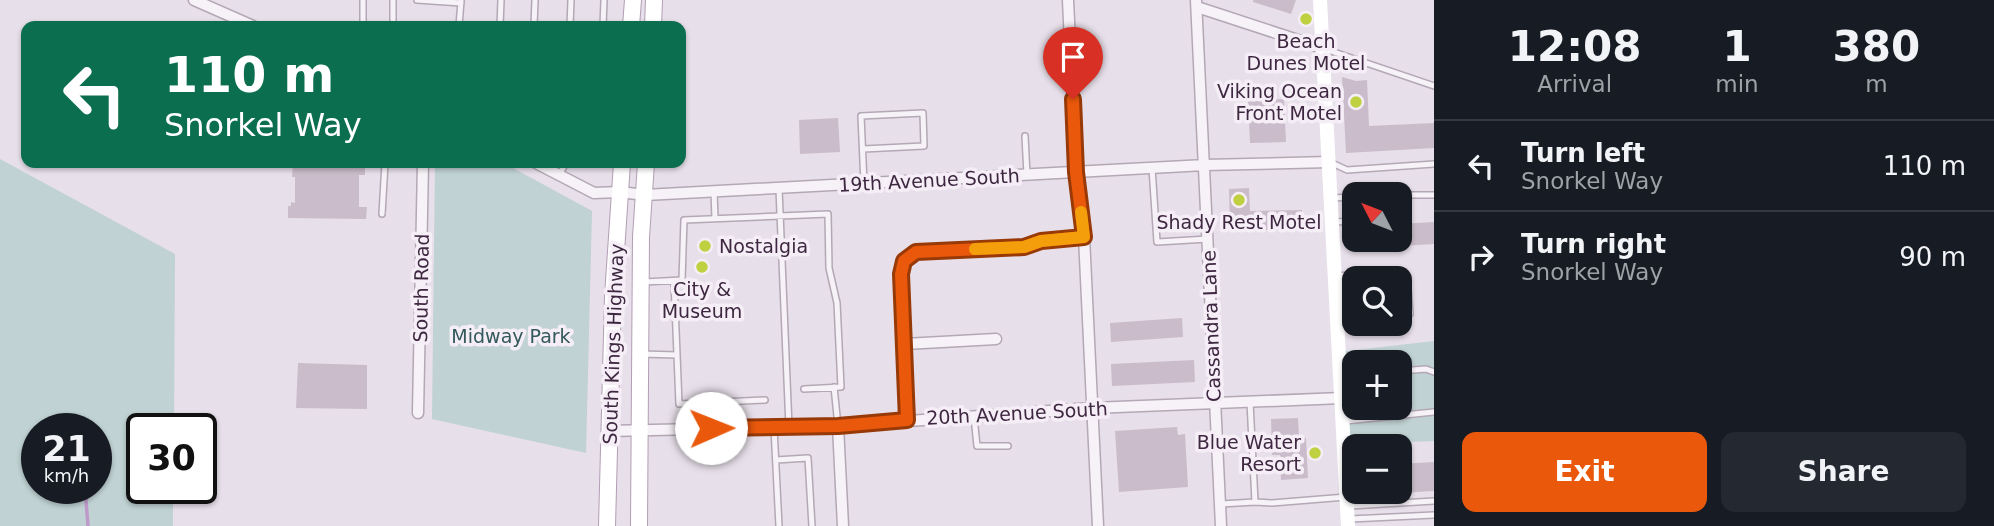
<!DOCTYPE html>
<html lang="en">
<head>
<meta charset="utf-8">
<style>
	:root { --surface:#171b24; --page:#242831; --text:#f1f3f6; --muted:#9ea1a6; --line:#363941; --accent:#ea580c }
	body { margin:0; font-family:"DejaVu Sans",sans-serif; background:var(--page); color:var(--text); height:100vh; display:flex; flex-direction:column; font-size:26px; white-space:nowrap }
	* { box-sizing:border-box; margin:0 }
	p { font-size:23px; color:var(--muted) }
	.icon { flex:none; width:38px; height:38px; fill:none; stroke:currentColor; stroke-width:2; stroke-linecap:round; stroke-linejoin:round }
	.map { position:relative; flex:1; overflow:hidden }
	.details { display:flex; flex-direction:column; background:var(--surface); width:560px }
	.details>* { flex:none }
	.guide { position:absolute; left:21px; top:21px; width:665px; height:147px; border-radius:14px; box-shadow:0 2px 5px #0004; background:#0b6e4f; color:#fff; overflow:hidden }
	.needle { width:46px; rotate:312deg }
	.buttons { position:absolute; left:1342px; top:182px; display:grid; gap:14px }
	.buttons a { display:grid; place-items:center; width:70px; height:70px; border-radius:14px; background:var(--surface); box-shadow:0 2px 5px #0004; font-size:35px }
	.speed { position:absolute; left:21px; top:413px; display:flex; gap:14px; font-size:35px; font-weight:700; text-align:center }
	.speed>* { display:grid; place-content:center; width:91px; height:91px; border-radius:50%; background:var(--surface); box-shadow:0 2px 5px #0004; line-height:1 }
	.speed small { font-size:18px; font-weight:400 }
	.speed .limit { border:4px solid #111; border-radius:10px; background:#fff; color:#111 }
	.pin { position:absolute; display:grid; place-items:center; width:60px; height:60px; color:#fff; margin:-72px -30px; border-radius:50% 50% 50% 0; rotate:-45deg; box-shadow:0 0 7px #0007 }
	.pin .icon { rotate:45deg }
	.me { position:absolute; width:77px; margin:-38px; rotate:89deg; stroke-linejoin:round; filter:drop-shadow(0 0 5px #0008) }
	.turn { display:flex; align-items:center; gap:24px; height:147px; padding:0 28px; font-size:32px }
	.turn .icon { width:91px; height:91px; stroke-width:2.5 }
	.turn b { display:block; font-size:49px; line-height:60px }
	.eta { display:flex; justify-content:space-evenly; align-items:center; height:119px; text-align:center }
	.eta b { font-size:42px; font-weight:800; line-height:49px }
	.primary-button { display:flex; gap:14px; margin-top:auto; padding:14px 28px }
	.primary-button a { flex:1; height:80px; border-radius:14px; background:var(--accent); color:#fff; font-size:28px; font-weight:800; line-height:80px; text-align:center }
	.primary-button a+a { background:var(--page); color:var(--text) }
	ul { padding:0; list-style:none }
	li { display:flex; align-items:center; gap:21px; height:91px; padding:0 28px; border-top:2px solid var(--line) }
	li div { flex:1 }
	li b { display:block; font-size:26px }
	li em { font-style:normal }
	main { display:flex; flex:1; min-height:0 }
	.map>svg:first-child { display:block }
	.green { fill:#c0d2d3; fill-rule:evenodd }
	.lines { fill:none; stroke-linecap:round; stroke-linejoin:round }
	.stream { stroke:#bf99ca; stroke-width:3.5 }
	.building { fill:#cabccb }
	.lane-casing { stroke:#b4a8b6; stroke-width:8 }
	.street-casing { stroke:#b4a8b6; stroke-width:13 }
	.primary-casing { stroke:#b29eb5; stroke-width:18 }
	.lane { stroke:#f6f2f7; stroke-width:5 }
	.street { stroke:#f6f2f7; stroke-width:10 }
	.secondary { stroke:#fff; stroke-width:14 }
	.primary { stroke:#fff; stroke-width:16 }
	.route-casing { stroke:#983908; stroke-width:18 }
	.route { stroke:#ea580c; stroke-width:12 }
	.slow { stroke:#f59e0b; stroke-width:12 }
	.poi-dot { fill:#bfd140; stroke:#f5eef6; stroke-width:2.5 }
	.labels { text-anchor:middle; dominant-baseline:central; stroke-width:7; stroke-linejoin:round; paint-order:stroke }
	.poi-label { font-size:19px; fill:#3e2740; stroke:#f5eef6 }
	.street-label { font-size:19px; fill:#3e2740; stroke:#f5eef6 }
	.park-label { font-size:19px; fill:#34595c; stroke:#f5eef6 }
</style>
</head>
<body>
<main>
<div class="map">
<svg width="1434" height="526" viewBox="0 0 1434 526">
	<rect width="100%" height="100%" fill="#e7dfe9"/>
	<path class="green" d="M0,159L175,254L174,429H142V488H173V526H0ZM37,429H96V488H37Z
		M435,163H504L592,211L586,453L432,419Z
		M1434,341V441L1343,445L1338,352ZM1354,362H1400V408H1354Z"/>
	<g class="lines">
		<path class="stream" d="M85,488L88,526"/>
	</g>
	<path class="building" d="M1253,0H1296L1291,14L1253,2Z
		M1342,77L1356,81L1367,80L1369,126L1434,123V148L1346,153Z
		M1284,99L1286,142L1250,143L1248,100Z
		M838,118L840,152L800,154L799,120Z
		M293,163L365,164V175H359V207H367L366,219L288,218V206H291V202L295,203V177H292Z
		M1249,188L1250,211L1302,210V229L1230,231L1229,189Z
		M1434,222V244L1400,246V224Z
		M1182,318L1183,337L1111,342L1110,323Z
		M1194,360L1195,382L1112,386L1111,364Z
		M298,363L367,365V409L296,408Z
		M1298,418L1299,436L1306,438L1308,478L1281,480L1280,455H1272L1271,419Z
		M1177,427L1178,435L1185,434L1188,487L1119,492L1115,431Z
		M1434,462V491L1400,493V464Z"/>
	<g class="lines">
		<defs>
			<path id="lane" d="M363,0V24L375,26
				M417,0L461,3
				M393,26V0
				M459,26L461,1
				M500,26L501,0
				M534,26L535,0
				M570,26L571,0
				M603,26L604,0
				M1325,49L1434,86
				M1025,136L1027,175
				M863,149L924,146L923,113L861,116L864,184
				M1332,163L1347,170L1434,164
				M1152,168L1157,242L1208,239
				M559,175L566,163
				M779,189L789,427
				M714,192L715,218
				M1400,195H1434
				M1331,198L1354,197
				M382,214L385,163
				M1335,222L1354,221
				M1336,276L1401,271L1407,276L1410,314L1405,321L1400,322
				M674,281L679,404L765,400
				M644,282L682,280L684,220L828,214L829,268L837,303L841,387L804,389
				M1340,325L1367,324
				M641,354L677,355
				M1400,371L1426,369L1434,372
				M1340,375L1354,374
				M834,387L838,426
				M710,402L711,428
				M974,417L977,446H1008
				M1345,421L1434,412
				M774,428L779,526
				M776,460L808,458L812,526
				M1255,502L1272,503L1346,497
				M1221,504L1255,502L1250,402
				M1350,506L1434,501
				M1350,519L1434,515"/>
			<path id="street" d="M194,0L253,26
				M1068,0L1076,172L1084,237L1098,526
				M1196,0L1221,526
				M1197,7L1322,48
				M536,163L594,193L620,192L645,195L1205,165L1329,162
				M905,344L996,339
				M418,413L423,163
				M907,420L901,273L907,258L924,251L1024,247L1041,241L1084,237
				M838,426L843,526
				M608,431L838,426L1092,408L1342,398"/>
			<path id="primary" d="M631,26L633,0
				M653,26L654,0
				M607,526L613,296L622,163
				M639,526L641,237L646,163"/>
		</defs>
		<use href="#lane" class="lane-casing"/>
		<use href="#street" class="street-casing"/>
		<use href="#primary" class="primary-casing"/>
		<use href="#lane" class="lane"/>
		<use href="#street" class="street"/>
		<path class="secondary" d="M1320,0L1348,526"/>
		<use href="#primary" class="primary"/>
	</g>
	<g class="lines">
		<defs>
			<path id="route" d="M711,428L838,426L907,420L901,274L904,261L916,252L1024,247L1041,241L1084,237L1076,172L1073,99"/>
		</defs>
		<use href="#route" class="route-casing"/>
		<use href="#route" class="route"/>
		<path class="slow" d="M975,249L1024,247L1041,241L1084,237L1081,212"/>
	</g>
	<g class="poi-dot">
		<circle cx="1306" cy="19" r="7"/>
		<circle cx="1356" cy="102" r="7"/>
		<circle cx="1239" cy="200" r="7"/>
		<circle cx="705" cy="246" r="7"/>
		<circle cx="702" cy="267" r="7"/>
		<circle cx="1315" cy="453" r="7"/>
	</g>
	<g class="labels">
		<g class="poi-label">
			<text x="1306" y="41">Beach<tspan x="1306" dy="22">Dunes Motel</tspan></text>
			<text x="1342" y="91" text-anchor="end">Viking Ocean<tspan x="1342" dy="22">Front Motel</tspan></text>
			<text x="1239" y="222">Shady Rest Motel</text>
			<text x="719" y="246" text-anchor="start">Nostalgia</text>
			<text x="702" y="289">City &amp;<tspan x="702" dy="22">Museum</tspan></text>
			<text x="1301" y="442" text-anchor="end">Blue Water<tspan x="1301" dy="22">Resort</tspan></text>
		</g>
		<g class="street-label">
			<text transform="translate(929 180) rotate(-3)">19th Avenue South</text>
			<text transform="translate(421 288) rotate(-89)">South Road</text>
			<text transform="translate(1211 326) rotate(-92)">Cassandra Lane</text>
			<text transform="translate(613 344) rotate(-88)">South Kings Highway</text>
			<text transform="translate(1017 413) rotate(-3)">20th Avenue South</text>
		</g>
		<g class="park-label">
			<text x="511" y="336">Midway Park</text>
		</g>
	</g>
</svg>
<div class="buttons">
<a><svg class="needle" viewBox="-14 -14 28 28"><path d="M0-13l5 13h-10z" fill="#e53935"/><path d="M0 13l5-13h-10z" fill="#9ea1a6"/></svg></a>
<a><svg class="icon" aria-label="search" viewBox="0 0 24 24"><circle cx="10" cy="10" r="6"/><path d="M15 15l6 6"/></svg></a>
<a>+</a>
<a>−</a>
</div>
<div class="speed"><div>21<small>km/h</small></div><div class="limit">30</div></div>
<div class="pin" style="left:1073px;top:99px;background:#d93025"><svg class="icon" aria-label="arrive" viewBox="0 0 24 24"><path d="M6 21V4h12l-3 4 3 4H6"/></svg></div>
<svg class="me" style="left:711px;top:428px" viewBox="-20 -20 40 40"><circle r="19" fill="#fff"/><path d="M0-13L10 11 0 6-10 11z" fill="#ea580c"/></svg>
<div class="guide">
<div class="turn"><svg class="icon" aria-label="left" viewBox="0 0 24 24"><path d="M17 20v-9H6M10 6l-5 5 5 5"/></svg><div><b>110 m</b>Snorkel Way</div></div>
</div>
</div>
<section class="details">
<div class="eta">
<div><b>12:08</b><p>Arrival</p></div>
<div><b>1</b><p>min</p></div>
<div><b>380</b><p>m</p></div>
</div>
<ul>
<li><svg class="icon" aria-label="left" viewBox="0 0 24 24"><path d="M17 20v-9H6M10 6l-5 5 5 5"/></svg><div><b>Turn left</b><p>Snorkel Way</p></div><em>110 m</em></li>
<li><svg class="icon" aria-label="right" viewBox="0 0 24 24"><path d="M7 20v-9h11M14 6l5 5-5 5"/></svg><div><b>Turn right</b><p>Snorkel Way</p></div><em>90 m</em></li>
</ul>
<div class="primary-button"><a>Exit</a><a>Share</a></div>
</section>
</main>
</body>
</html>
